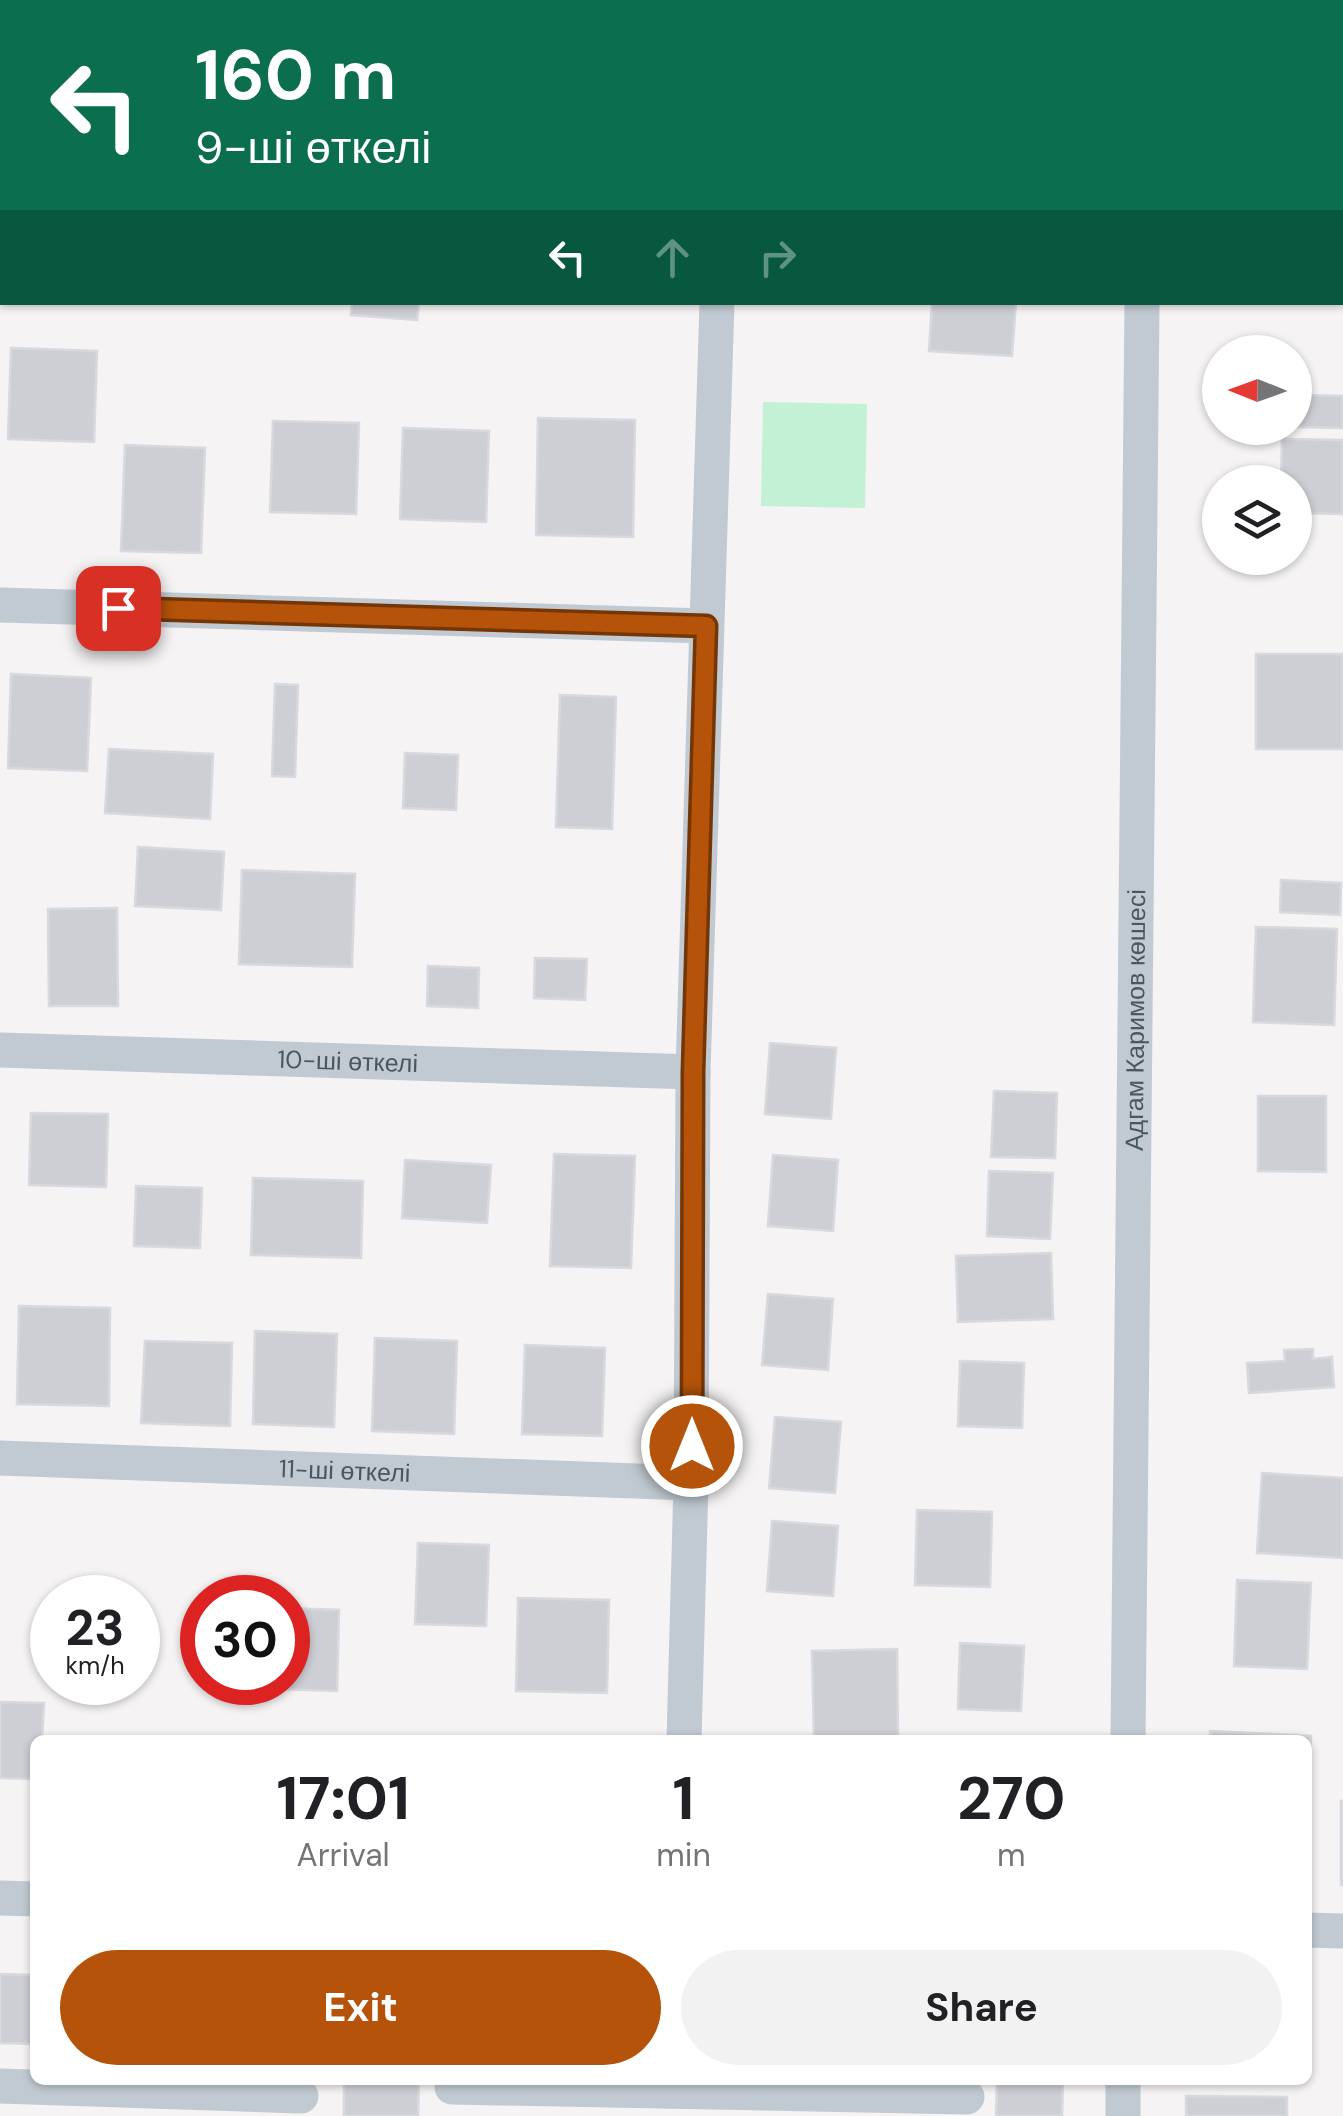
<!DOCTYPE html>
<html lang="en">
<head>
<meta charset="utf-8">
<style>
	:root { --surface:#fff; --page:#f2f2f2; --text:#202124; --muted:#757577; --accent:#b45309 }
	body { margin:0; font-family:"DM Sans",sans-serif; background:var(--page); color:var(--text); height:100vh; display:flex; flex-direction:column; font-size:38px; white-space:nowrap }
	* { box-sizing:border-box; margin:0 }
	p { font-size:32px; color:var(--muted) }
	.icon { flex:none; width:55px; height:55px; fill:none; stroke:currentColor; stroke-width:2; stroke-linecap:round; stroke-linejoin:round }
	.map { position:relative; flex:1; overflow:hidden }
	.sheet { position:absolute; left:30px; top:1735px; width:1282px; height:350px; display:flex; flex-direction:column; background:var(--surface); border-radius:15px; box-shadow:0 2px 8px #0004 }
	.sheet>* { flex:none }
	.hud { position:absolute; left:0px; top:0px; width:1345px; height:305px; box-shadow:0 2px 8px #0004; background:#0b6e4f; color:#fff; overflow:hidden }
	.needle { width:65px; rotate:271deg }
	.buttons { position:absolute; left:1202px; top:335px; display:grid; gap:20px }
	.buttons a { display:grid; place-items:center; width:110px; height:110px; border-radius:50%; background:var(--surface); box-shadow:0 2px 8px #0004; font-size:50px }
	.speed { position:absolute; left:30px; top:1575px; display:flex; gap:20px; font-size:50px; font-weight:700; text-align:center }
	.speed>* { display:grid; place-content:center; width:130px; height:130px; border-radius:50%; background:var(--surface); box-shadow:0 2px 8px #0004; line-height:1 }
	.speed small { font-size:25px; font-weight:400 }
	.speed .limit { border:15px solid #d22; background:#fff; color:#111 }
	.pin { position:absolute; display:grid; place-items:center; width:85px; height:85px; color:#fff; margin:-42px; border-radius:20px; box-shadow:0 5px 15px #0006 }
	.me { position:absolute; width:110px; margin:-55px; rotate:0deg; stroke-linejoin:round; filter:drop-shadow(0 0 8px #0008) }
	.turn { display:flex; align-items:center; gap:35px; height:210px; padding:0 30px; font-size:45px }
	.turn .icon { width:130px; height:130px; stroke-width:2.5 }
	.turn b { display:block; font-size:70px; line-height:85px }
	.lanes { display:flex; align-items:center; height:95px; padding:0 30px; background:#0003; justify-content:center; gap:50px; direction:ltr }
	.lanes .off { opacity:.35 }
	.eta { display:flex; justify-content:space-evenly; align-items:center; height:170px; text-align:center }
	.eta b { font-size:60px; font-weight:700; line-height:70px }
	.button { display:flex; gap:20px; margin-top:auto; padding:20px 30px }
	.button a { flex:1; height:115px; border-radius:60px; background:var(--accent); color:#fff; font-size:40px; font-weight:700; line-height:115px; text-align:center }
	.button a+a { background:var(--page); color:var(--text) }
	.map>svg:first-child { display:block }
	.green { fill:#c3f1d5 }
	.building { fill:#cdcfd5; stroke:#d7d9de; stroke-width:2.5 }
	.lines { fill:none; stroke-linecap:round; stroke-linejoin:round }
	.minor { stroke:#c1cad2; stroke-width:35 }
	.route-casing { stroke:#753606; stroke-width:25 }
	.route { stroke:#b45309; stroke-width:18 }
	.labels { text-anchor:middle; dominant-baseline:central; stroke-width:8; stroke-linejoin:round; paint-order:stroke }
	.street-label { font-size:25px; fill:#4a5661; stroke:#fff }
</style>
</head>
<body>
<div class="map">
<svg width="1343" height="2116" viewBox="0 0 1343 2116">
	<rect width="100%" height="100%" fill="#f5f3f3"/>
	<path class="green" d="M763,402L867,404L865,508L761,506Z"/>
	<path class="building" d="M34,0H124L34,2Z
		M137,0H222L137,2Z
		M278,0H357V2H278Z
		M418,0H520L418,2Z
		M795,0H878V2H795Z
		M937,0H1014L936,2Z
		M352,302H419L417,320L351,315Z
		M932,302H1016L1012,356L929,351Z
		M11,348L97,351L94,442L8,439Z
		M1295,395L1343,396V428L1295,427Z
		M538,418L635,420L633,537L536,535Z
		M273,421L359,423L356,514L270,512Z
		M403,428L489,431L486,522L400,519Z
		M1282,439L1343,440V514L1295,513V482H1281Z
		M125,445L205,448L201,553L121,551Z
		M1256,654H1343V749H1256Z
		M11,674L91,678L87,771L8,768Z
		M275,684L298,685L295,777L272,776Z
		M560,695L616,697L612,829L556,827Z
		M109,749L213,754L210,819L105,813Z
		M405,753L458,755L456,810L403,808Z
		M138,847L224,852L221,910L135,906Z
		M242,870L355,874L352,967L239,964Z
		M1281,880L1341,883L1340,915L1280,912Z
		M117,908L118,1006H49L48,909Z
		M1256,927L1337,929L1334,1025L1253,1022Z
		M535,958L587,959L585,1000L534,998Z
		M428,966L479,968L478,1008L427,1006Z
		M770,1043L836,1048L831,1119L765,1114Z
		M994,1091L1057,1093L1055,1158L991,1157Z
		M1258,1096H1326V1172L1258,1171Z
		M31,1113L108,1114L106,1187L29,1185Z
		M554,1154L635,1156L631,1268L550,1266Z
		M773,1155L838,1160L833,1231L768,1226Z
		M405,1160L491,1165L487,1223L402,1218Z
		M989,1171L1053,1173L1050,1239L987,1236Z
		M253,1178L363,1181L361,1258L251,1255Z
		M136,1186L202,1188L200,1248L134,1246Z
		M1051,1253L1053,1319L958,1322L956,1256Z
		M768,1294L833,1299L828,1370L762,1365Z
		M19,1306L110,1308L109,1406L17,1404Z
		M255,1331L337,1334L334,1427L253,1424Z
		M375,1338L457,1341L454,1434L372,1431Z
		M145,1341L232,1343L230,1426L141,1423Z
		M525,1345L605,1348L602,1436L522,1434Z
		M1313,1349V1359L1332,1357L1334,1387L1249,1393L1247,1363L1285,1361L1284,1350Z
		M960,1361L1024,1363L1022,1428L958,1426Z
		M775,1417L841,1422L835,1493L769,1488Z
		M1262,1473L1343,1478V1558L1257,1553Z
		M917,1510L992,1512L990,1587L915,1585Z
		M772,1521L838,1526L833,1596L767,1591Z
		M418,1543L489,1545L486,1626L415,1624Z
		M1237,1580L1311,1583L1307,1669L1234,1666Z
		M60,1588L92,1589V1598H60Z
		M518,1598L609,1600L607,1693L516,1691Z
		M288,1608L339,1610L337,1691L276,1689V1682H288Z
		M960,1643L1024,1646L1021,1711L958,1709Z
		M897,1649L898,1737L814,1739L812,1651Z
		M0,1702L44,1703L42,1740H35V1779L0,1778Z
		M1210,1731L1311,1736L1308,1798V1740H1210Z
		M1341,1801H1343V1885H1341Z
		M0,1974L35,1975V2044L0,2043Z
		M344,2080H419L418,2116H344Z
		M997,2080H1063L1062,2116H996Z
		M1186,2096L1287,2097V2116H1186Z"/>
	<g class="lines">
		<g class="minor">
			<path d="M727,2V0"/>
			<path d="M1100,2V0"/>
			<path d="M0,145H2"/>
			<path d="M1342,158H1343"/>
			<path d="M0,605L706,626"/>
			<path id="s1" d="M0,1050L693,1072"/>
			<path id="s2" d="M0,1458L691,1483"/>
			<path d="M684,1740L691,1483L693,1072L717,302"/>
			<path id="s3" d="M1128,1740L1142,302"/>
			<path d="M0,1898L35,1899"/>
			<path d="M1308,1930L1343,1931"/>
			<path d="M0,2086L301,2096"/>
			<path d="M452,2087L967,2097"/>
			<path d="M1123,2116V2080"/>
		</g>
	</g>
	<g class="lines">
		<defs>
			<path id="route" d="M118,608L706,626L693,1072L692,1446"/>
		</defs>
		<use href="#route" class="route-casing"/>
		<use href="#route" class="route"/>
	</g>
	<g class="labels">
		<g class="street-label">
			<text stroke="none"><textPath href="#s3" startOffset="720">Адгам Каримов көшесі</textPath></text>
			<text stroke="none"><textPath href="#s1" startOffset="348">10-ші өткелі</textPath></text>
			<text stroke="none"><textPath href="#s2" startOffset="345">11-ші өткелі</textPath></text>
		</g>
	</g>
</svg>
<div class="buttons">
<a><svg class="needle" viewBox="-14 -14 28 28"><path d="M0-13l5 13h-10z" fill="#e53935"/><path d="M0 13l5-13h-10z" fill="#757577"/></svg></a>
<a><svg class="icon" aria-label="layers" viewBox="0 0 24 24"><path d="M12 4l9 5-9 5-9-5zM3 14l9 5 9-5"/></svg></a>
</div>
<div class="speed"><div>23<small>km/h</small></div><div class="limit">30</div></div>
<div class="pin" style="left:118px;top:608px;background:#d93025"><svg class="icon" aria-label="arrive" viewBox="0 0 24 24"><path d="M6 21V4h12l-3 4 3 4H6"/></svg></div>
<svg class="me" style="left:692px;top:1446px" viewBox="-20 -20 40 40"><circle r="17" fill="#b45309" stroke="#fff" stroke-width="3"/><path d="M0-11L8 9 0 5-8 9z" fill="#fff"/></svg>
<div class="hud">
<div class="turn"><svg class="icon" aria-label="left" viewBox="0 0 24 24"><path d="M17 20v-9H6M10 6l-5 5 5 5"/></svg><div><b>160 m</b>9-ші өткелі</div></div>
<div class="lanes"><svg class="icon" aria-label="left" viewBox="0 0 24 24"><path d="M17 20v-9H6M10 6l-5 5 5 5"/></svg><svg class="icon off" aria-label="ahead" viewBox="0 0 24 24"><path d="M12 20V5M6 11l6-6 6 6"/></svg><svg class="icon off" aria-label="right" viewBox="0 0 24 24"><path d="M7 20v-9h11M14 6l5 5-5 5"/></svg></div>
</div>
<section class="sheet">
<div class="eta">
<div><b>17:01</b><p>Arrival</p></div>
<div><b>1</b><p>min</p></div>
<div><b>270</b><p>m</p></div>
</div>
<div class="button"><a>Exit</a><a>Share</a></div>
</section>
</div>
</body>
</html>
